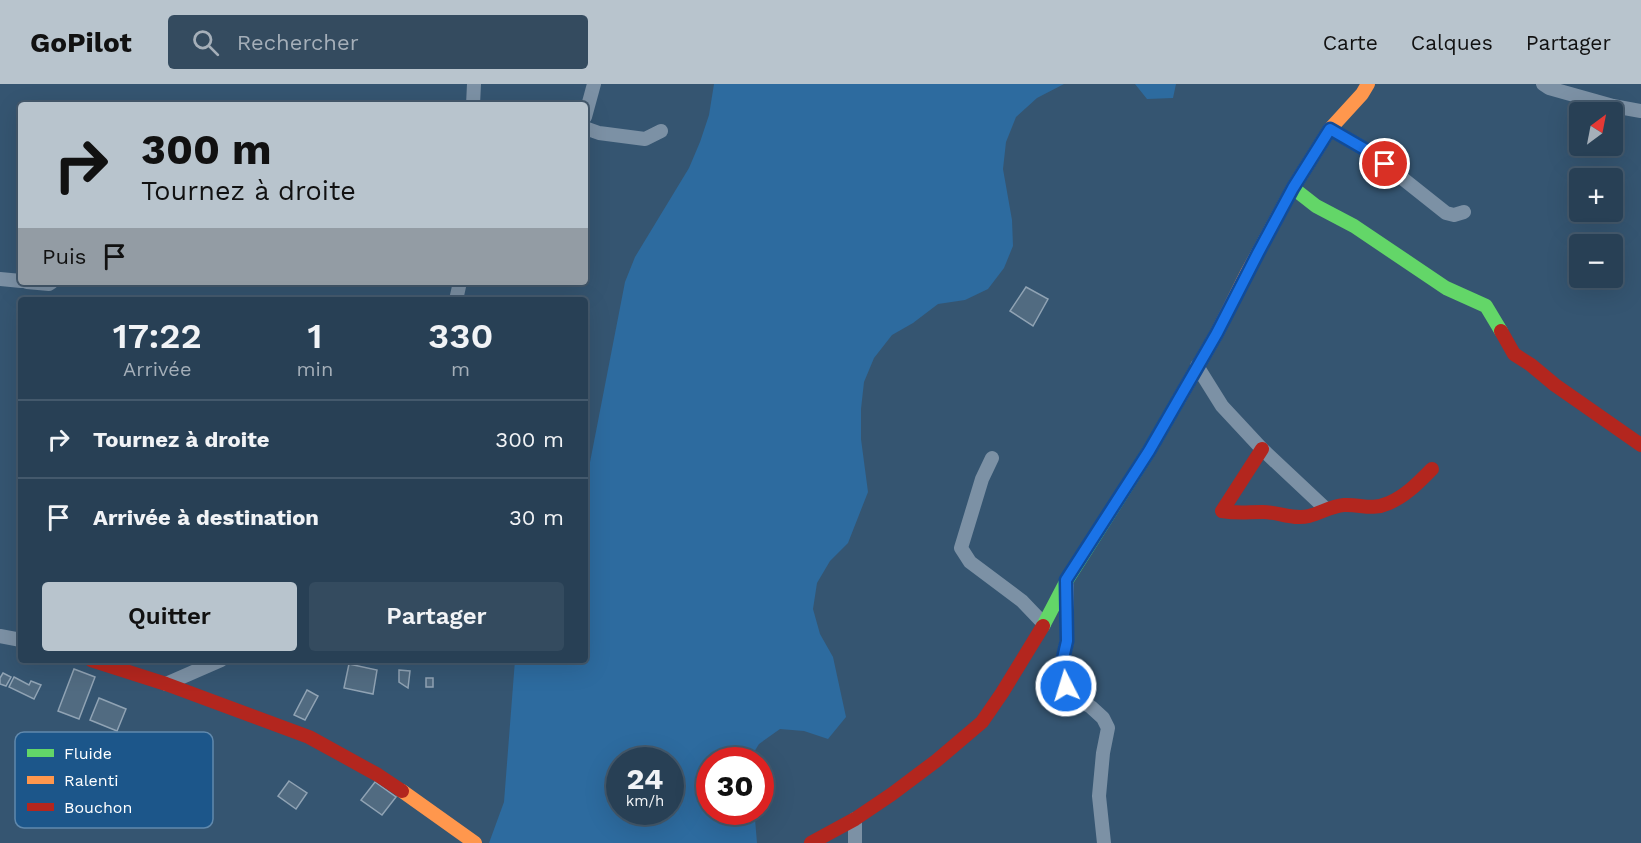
<!DOCTYPE html>
<html lang="fr">
<head>
<meta charset="utf-8">
<style>
	:root { --surface:#284055; --page:#344b5f; --text:#f1f3f6; --muted:#a5afb9; --line:#44596c; --accent:#b8c4cd }
	body { margin:0; font-family:"Work Sans",sans-serif; background:var(--page); color:var(--text); height:100vh; display:flex; flex-direction:column; font-size:22px; white-space:nowrap }
	* { box-sizing:border-box; margin:0 }
	p { font-size:20px; color:var(--muted) }
	.icon { flex:none; width:33px; height:33px; fill:none; stroke:currentColor; stroke-width:2; stroke-linecap:round; stroke-linejoin:round }
	.map { position:relative; flex:1; overflow:hidden }
	.panel { position:absolute; left:18px; top:213px; width:570px; height:366px; display:flex; flex-direction:column; background:var(--surface); border-radius:6px; box-shadow:0 6px 24px #0002,0 0 0 2px var(--line) }
	.panel>* { flex:none }
	.hud { position:absolute; left:18px; top:18px; width:570px; height:183px; border-radius:6px; box-shadow:0 6px 24px #0002,0 0 0 2px var(--line); background:#b8c4cd; color:#111; overflow:hidden }
	.needle { width:39px; rotate:32deg }
	.controls { position:absolute; left:1569px; top:18px; display:grid; gap:12px }
	.controls a { display:grid; place-items:center; width:54px; height:54px; border-radius:6px; background:var(--surface); box-shadow:0 6px 24px #0002,0 0 0 2px var(--line); font-size:30px }
	.speed { position:absolute; left:606px; top:663px; display:flex; gap:12px; font-size:30px; font-weight:700; text-align:center }
	.speed>* { display:grid; place-content:center; width:78px; height:78px; border-radius:50%; background:var(--surface); box-shadow:0 6px 24px #0002,0 0 0 2px var(--line); line-height:1 }
	.speed small { font-size:15px; font-weight:400 }
	.speed .limit { border:9px solid #d22; background:#fff; color:#111 }
	.pin { position:absolute; display:grid; place-items:center; width:51px; height:51px; color:#fff; margin:-26px; border:3px solid #fff; border-radius:50%; box-shadow:0 2px 6px #0007 }
	.me { position:absolute; width:66px; margin:-33px; rotate:355deg; stroke-linejoin:round; filter:drop-shadow(0 0 4px #0008) }
	.turn { display:flex; align-items:center; gap:21px; height:126px; padding:0 24px; font-size:27px }
	.turn .icon { width:78px; height:78px; stroke-width:2.5 }
	.turn b { display:block; font-size:42px; line-height:51px }
	.then { display:flex; align-items:center; height:57px; padding:0 24px; background:#0003; gap:12px; font-size:22px }
	.eta { display:flex; justify-content:space-evenly; align-items:center; height:102px; text-align:center }
	.eta b { font-size:36px; font-weight:600; line-height:42px }
	.primary-button { display:flex; gap:12px; margin-top:auto; padding:12px 24px }
	.primary-button a { flex:1; height:69px; border-radius:6px; background:var(--accent); color:#111; font-size:24px; font-weight:600; line-height:69px; text-align:center }
	.primary-button a+a { background:var(--page); color:var(--text) }
	ul { padding:0; list-style:none }
	li { display:flex; align-items:center; gap:18px; height:78px; padding:0 24px; border-top:2px solid var(--line) }
	li div { flex:1 }
	li b { display:block; font-size:22px }
	li em { font-style:normal }
	header { display:flex; align-items:center; gap:36px; box-sizing:border-box; height:84px; padding:0 30px; background:var(--accent); color:#111 }
	header strong { font-size:28px }
	nav { display:flex; gap:33px; margin-inline-start:auto; font-size:21px }
	.search { width:420px; height:54px; background:var(--page); display:flex; align-items:center; gap:15px; box-sizing:border-box; padding:0 21px; border-radius:6px; color:var(--muted); font-size:22px }
	.map>svg:first-child { display:block }
	.green { fill:#2d6b9f; fill-rule:evenodd }
	.building { fill:#516b81; stroke:#90a3b4; stroke-width:1.5 }
	.lines { fill:none; stroke-linecap:round; stroke-linejoin:round }
	.street { stroke:#7c91a5; stroke-width:14 }
	.fast { stroke:#63d668; stroke-width:14 }
	.slow { stroke:#ff974d; stroke-width:14 }
	.jam { stroke:#b3261e; stroke-width:14 }
	.route-casing { stroke:#114b97; stroke-width:15 }
	.route { stroke:#1a73e8; stroke-width:10 }
	.key { fill:#1c568a; stroke:#6089ad; stroke-width:1.5 }
	.key-label { font-size:16px; fill:#fff }
</style>
</head>
<body>
<header>
<strong>GoPilot</strong>
<div class="search"><svg class="icon" aria-label="search" viewBox="0 0 24 24"><circle cx="10" cy="10" r="6"/><path d="M15 15l6 6"/></svg>Rechercher</div>
<nav><a>Carte</a><a>Calques</a><a>Partager</a></nav>
</header>
<div class="map">
<svg width="1641" height="759" viewBox="0 0 1641 759">
	<rect width="100%" height="100%" fill="#355571"/>
	<path class="green" d="M714,0H1064L1037,14L1016,33L1006,58L1003,85L1012,136L1013,162L1004,184L988,205L965,216L938,220L913,239L892,251L874,274L864,298L861,325V355L868,408L848,459L830,477L817,499L813,525L820,550L833,573L846,633L828,655L804,647L780,645L759,660L749,676H710V728H753L755,735L757,759H489L504,718L515,576H585V404L625,198L635,173L689,84L700,58L709,31ZM620,676H670V728H620Z
		M1135,0H1176L1173,14L1147,15Z"/>
	<path class="building" d="M1026,203L1048,215L1033,242L1010,227Z
		M349,580L377,586L373,610L344,604Z
		M74,585L95,593L79,635L58,627Z
		M399,586L410,587L408,604L399,598Z
		M3,589L11,593L6,602L0,600V594Z
		M14,593L29,601L31,597L41,601L34,615L9,603Z
		M426,594H433V603H426Z
		M307,606L318,612L305,636L294,631Z
		M99,614L126,625L117,647L90,636Z
		M289,697L307,709L296,725L278,712Z
		M375,698L396,713L382,731L361,716Z"/>
	<g class="lines">
		<path class="street" d="M1543,0L1549,4L1613,22L1641,27
			M473,21L474,0
			M585,33L594,0
			M585,44L599,49L645,55L661,47
			M1330,45L1368,67L1446,129L1454,131L1464,128
			M0,195L21,197
			M27,198L49,200L52,198
			M456,216L460,198
			M1197,282L1222,322L1262,365L1326,425
			M992,374L982,395L961,464L970,478L1022,517L1044,540
			M1067,501V557L1062,579L1066,602L1077,615L1091,623L1103,634L1108,644L1103,669L1099,712L1104,759
			M0,552L21,556
			M166,600L221,576
			M855,759V735"/>
		<path class="fast" d="M1293,104L1316,122L1354,142L1446,204L1486,222L1501,247
			M1043,542L1067,496L1149,367L1179,315"/>
		<path class="slow" d="M1179,315L1217,249L1248,187L1293,104L1330,45L1362,10L1368,0
			M402,707L475,759"/>
		<path class="jam" d="M1501,247L1514,270L1531,281L1555,301L1641,361
			M1262,365L1222,427C1239,430 1247,428 1263,428C1279,428 1293,436 1309,432C1321,429 1331,422 1344,421C1361,420 1371,427 1389,419C1406,412 1419,398 1432,385
			M91,576L166,600L309,653L378,691L402,707
			M811,759L855,735L892,710L936,677L982,638L1002,609L1043,542"/>
	</g>
	<g class="lines">
		<defs>
			<path id="route" d="M1066,602L1062,579L1067,557L1066,496L1149,367L1217,249L1258,169L1293,104L1330,45L1368,67L1385,80"/>
		</defs>
		<use href="#route" class="route-casing"/>
		<use href="#route" class="route"/>
	</g>
	<rect x="15" y="648" width="198" height="96" rx="9" class="key"/>
	<rect x="27" y="665" width="27" height="8" fill="#63d668"/>
	<rect x="27" y="692" width="27" height="8" fill="#ff974d"/>
	<rect x="27" y="719" width="27" height="8" fill="#b3261e"/>
	<g class="key-label">
		<text x="64" y="675">Fluide</text>
		<text x="64" y="702">Ralenti</text>
		<text x="64" y="729">Bouchon</text>
	</g>
</svg>
<div class="controls">
<a><svg class="needle" viewBox="-14 -14 28 28"><path d="M0-13l5 13h-10z" fill="#e53935"/><path d="M0 13l5-13h-10z" fill="#a5afb9"/></svg></a>
<a>+</a>
<a>−</a>
</div>
<div class="speed"><div>24<small>km/h</small></div><div class="limit">30</div></div>
<div class="pin" style="left:1385px;top:80px;background:#d93025"><svg class="icon" aria-label="arrive" viewBox="0 0 24 24"><path d="M6 21V4h12l-3 4 3 4H6"/></svg></div>
<svg class="me" style="left:1066px;top:602px" viewBox="-20 -20 40 40"><circle r="17" fill="#1a73e8" stroke="#fff" stroke-width="3"/><path d="M0-11L8 9 0 5-8 9z" fill="#fff"/></svg>
<div class="hud">
<div class="turn"><svg class="icon" aria-label="right" viewBox="0 0 24 24"><path d="M7 20v-9h11M14 6l5 5-5 5"/></svg><div><b>300 m</b>Tournez à droite</div></div>
<div class="then">Puis<svg class="icon" aria-label="arrive" viewBox="0 0 24 24"><path d="M6 21V4h12l-3 4 3 4H6"/></svg></div>
</div>
<section class="panel">
<div class="eta">
<div><b>17:22</b><p>Arrivée</p></div>
<div><b>1</b><p>min</p></div>
<div><b>330</b><p>m</p></div>
</div>
<ul>
<li><svg class="icon" aria-label="right" viewBox="0 0 24 24"><path d="M7 20v-9h11M14 6l5 5-5 5"/></svg><div><b>Tournez à droite</b></div><em>300 m</em></li>
<li><svg class="icon" aria-label="arrive" viewBox="0 0 24 24"><path d="M6 21V4h12l-3 4 3 4H6"/></svg><div><b>Arrivée à destination</b></div><em>30 m</em></li>
</ul>
<div class="primary-button"><a>Quitter</a><a>Partager</a></div>
</section>
</div>
</body>
</html>
